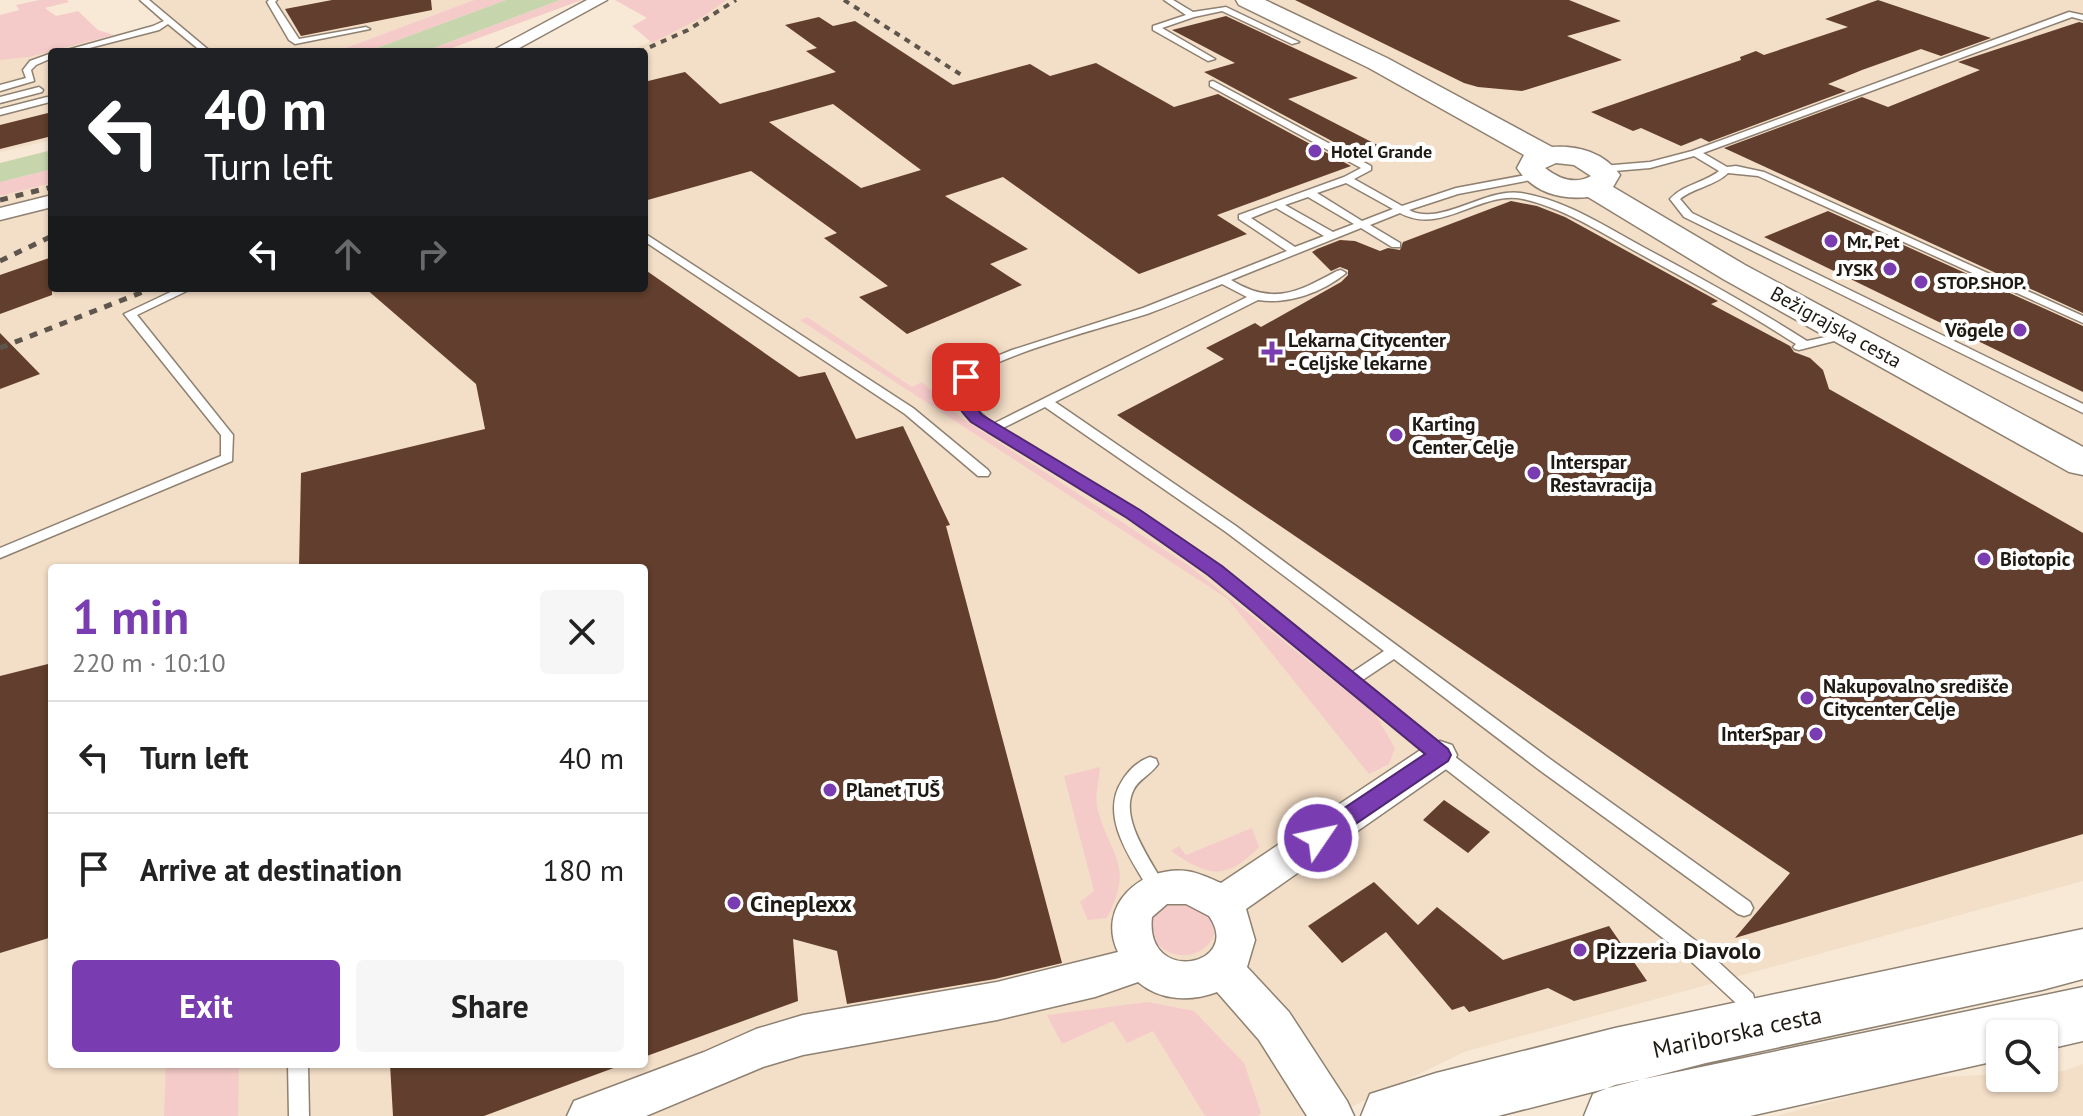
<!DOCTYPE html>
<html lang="en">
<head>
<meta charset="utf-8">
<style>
	:root { --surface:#fff; --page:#f6f6f6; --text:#222; --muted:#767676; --line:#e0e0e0; --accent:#7a3cb1 }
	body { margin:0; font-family:"PT Sans",sans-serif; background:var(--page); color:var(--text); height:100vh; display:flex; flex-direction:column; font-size:30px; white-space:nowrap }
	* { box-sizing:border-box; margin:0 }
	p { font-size:26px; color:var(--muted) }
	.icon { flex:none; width:44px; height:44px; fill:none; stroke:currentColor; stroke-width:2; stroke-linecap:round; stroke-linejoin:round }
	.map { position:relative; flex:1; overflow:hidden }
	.details { position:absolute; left:48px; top:564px; width:600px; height:504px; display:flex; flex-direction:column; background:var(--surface); border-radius:8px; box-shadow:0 2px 6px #0004 }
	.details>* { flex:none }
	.top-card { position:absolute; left:48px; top:48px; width:600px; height:244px; border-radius:8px; box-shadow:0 2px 6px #0004; background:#202124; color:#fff; overflow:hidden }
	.fabs { position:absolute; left:1986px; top:1020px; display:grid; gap:16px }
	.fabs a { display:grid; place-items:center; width:72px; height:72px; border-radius:8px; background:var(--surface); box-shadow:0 2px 6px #0004; font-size:40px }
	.pin { position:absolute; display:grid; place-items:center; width:68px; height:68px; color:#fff; margin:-34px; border-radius:16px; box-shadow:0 4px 12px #0006 }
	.me { position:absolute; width:88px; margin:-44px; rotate:56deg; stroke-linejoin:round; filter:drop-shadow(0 0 6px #0008) }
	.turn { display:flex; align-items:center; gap:28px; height:168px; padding:0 24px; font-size:36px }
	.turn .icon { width:104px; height:104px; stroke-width:2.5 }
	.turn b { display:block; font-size:56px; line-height:68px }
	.lanes { display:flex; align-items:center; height:76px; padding:0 24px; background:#0003; justify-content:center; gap:40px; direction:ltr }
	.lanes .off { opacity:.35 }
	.round { display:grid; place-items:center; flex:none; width:84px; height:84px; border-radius:8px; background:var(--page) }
	.summary { display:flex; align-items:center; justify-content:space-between; height:136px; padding:0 24px }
	h1 { font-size:48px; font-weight:700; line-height:60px; color:var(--accent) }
	.cta { display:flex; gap:16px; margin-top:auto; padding:16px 24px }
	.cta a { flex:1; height:92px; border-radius:8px; background:var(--accent); color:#fff; font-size:32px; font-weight:700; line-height:92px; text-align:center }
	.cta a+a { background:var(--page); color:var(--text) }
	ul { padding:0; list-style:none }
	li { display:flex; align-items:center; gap:24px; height:112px; padding:0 24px; border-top:2px solid var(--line) }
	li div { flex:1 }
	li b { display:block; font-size:30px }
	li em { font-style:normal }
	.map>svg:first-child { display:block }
	.built { fill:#f3dec7; fill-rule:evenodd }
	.green { fill:#f5cbc9 }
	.water { fill:#c7d5ad }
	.building { fill:#613e2d; fill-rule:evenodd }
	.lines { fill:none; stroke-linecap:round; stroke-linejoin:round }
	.lane-casing { stroke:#8e8171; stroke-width:3 }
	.street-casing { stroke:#8e8171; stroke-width:3 }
	.secondary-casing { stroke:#8e8171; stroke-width:3 }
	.lane { fill:#fff; fill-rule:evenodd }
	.street { fill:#fff; fill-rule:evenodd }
	.secondary { fill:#fff; fill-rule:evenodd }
	.rail-far1 { stroke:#5e564c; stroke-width:4; stroke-dasharray:6 6; stroke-linecap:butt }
	.rail { stroke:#5e564c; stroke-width:5; stroke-dasharray:8 8; stroke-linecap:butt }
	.route { fill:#7a3cb1; stroke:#4f2773; stroke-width:2 }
	.poi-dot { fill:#7a3cb1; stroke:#fff; stroke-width:3 }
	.labels { text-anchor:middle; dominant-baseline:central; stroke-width:8; stroke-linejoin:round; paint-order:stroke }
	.far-poi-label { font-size:18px; font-weight:bold; fill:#1f1913; stroke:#fff; text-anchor:start }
	.street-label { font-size:20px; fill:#1f1913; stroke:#fff }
	.poi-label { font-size:20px; font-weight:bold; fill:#1f1913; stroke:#fff; text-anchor:start }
	.near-poi-label { font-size:24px; font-weight:bold; fill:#1f1913; stroke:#fff; text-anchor:start }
	.near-street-label { font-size:24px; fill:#1f1913; stroke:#fff }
</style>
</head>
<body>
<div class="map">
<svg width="2083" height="1116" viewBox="0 0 2083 1116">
	<rect width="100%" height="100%" fill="#f8e9d7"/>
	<path class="built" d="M139,0H474L335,52H52V140L0,152V60L69,47L152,25L161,20V15Z
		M727,0H2083V881L1464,1052L1333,1116H0V196L52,183V288H644V52H627L701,18ZM52,568H644V1064H52Z
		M2083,1064V1116H1776L1918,1078L2000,1074V1078H2044V1072L2064,1071Z"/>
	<path class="green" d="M39,0H67L69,2L45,8L56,16L78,11L98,30L114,35L29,57L0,60V15L19,10L16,5Z
		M474,0H506L366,52H335Z
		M560,0H582L441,52H423Z
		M615,0H727L701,18L652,43L632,26L647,18Z
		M52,169V183L0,196V182Z
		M807,317L912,387L922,382L963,419L1188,565L1375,714L1395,748L1389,764L1369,774L1228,599L800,320Z
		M1100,767C1099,780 1094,799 1098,811C1112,859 1134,865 1107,918L1088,920L1080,902L1094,891L1064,776Z
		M1252,828L1259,847C1225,882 1207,876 1171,851L1179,846L1186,855Z
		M1163,899H1191C1197,904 1205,910 1210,917C1230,945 1176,978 1148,933L1152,907Z
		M1148,1002L1194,1011L1244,1063L1261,1113L1258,1116H1205L1153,1031L1127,1043L1113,1021L1062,1044L1047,1015Z
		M166,1064H239L238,1116H164Z"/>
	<path class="water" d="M506,0H560L423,52H366Z
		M52,150V169L0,182V163Z"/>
	<path class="building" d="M332,0H431L432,10L301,36L285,9Z
		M1295,0H1569L1621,21L1567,36L1622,60L1522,91L1478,87L1464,83Z
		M1878,0L1991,38L1941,56L1921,49L1862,70L1828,84L1846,91L1709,142L1701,138L1681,146L1641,128L1633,131L1591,112L1741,60L1740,57L1756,51L1764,55L1848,27L1825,19Z
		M1226,16L1358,78L1288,99L1391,152L1367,160L1204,72L1235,63L1172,30Z
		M819,17L833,26L855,21L953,85L1030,64L1050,76L1096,63L1174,107L1218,94L1351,166L1217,215L1247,234L1139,274L1003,177L945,196L1028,249L990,264L1022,285L907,334L859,297L888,286L824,238L837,233L751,171L644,201V82L685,72L720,104L836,72L806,51L817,48L785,25ZM833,104L921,170L861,188L769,122Z
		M2079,22L2083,23V313L1724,148L1862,97L1888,107L1980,70L1958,62Z
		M52,112V136L0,149V125Z
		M1511,201L1537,206L1565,217L1718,301L1711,304L1790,346L1794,352L1810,358L1823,370L1829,389L2083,533V834L1735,938L1790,873L1117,415L1224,359L1206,348L1255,323L1261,327L1341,282L1348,275V270L1340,267L1331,271L1312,252L1317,249L1340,240L1355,241L1380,251L1388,248L1400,250L1403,242Z
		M1828,211L2083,326V392L1764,237Z
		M52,257V295L0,314V275Z
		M644,269L799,377L825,372L856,439L903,426L950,525L946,526L1062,963L995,979L847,1004L837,951L793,939L798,1001L644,1057V568H299L301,473L485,429L476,384L365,288H644Z
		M0,333L40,374L0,389Z
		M52,663V937L0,953V676Z
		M1444,800L1490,832L1468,853L1423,820Z
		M1374,882L1418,925L1437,907L1503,960L1609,926L1647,981L1574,1001L1548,988L1469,1012L1464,1006L1452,1010L1386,932L1342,963L1308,926Z
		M390,1064H619V1066L484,1116H393Z"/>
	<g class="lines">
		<defs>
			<path id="lane" d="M140,0H149L211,52H202L168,24L159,30L74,52H60L153,26L164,21Z
				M269,0H277L275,2L299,39L366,27L370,29L295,44L289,40L267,2Z
				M1164,0H1173L1193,12L1226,7L1299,42L1292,44L1222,11L1194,17L1162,28L1215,59L1208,61L1153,30V26L1186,15Z
				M2069,12L2083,15V20L2072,17L1703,153L1727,167L1736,166L1764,172L2083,316V323L1758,176L1728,173C1715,186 1695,187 1680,199L1692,213L2083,404V413L1684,217L1670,199C1684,184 1704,183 1719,171L1694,156L1650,168L1602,172L1597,169L1602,166L1650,162L1692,151Z
				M52,53V58L36,65L31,70L34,81L0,91V85L26,78L23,70L30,61Z
				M1213,81L1371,166V170L1354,179L1402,206L1456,188L1536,173L1541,176L1536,179L1458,194L1409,210C1440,227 1486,187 1521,193C1566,200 1604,226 1643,247C1699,277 1754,307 1807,341L1830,336L1843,328L1849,331L1838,340L1799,350L1795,349L1793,347L1796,344C1743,310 1688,280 1633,250C1597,230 1563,208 1523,199C1481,190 1442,236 1400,213L1370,225L1400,243V247H1392L1361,228L1231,280C1273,306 1298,292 1337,271L1341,270L1346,273C1323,292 1288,305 1258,300L1055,402L1236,526L1550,759L1750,902L1753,908L1750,914L1744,916L1738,914L1538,769L1394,659L1361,681L1446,750L1696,941L1753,994L1759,1018L1756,1024L1749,1027L1742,1024L1737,1004L1682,953L1434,760L1210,573L1128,517L988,432L956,403L954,390L960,377L980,363L1012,350L1143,308L1287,251L1239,219V215L1344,177L1361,168L1210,86V82ZM1346,183L1393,209L1362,221L1317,193ZM1308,197L1354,224L1333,232L1285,205ZM1276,208L1324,236L1295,247L1251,218ZM1222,284L1247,297L993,424L968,402C967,393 965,385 972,378C993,356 1112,325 1147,314C1172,305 1197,294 1222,284ZM1045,407L1226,532L1384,651L1351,673L1220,567L1138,511L1001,429Z
				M39,87L43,90L42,92L0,103V97Z
				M47,97L50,98V102L0,115V109Z
				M644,233L913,408L988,470L990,473L988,476H978L905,414L644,241Z
				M179,288H193L137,315L233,435L232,461L0,558V548L221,456V435L124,314Z
				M1150,757L1156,759L1158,764C1151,775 1138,779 1133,791C1119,821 1154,864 1167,890L1164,895L1158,898L1152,895C1134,863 1098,818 1122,781C1128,771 1138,761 1150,757Z
				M288,1064H308L309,1116H289Z"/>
			<path id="street" d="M587,0H607L512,52H490Z
				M52,195V207L0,220V208Z
				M1440,741L1452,745L1457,755L1452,765L1246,909L1255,940L1247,967L1289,1012L1347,1101L1354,1116H1307L1259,1040L1217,992C1190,1002 1161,1001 1138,982L1095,997L997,1020L803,1055L763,1067L646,1116H567L574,1101L704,1052L756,1029L803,1015L997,982L1118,952C1096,906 1141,866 1186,871C1198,872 1211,879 1221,883L1428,745ZM1167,904H1186L1209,916C1244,966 1144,986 1152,917Z"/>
			<path id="secondary" d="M1236,0H1265L1387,58L1552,147C1578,145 1605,153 1620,175L1613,187L1745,265L2083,447V475L2069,472L1723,279L1588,197C1559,200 1533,192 1517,168L1524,155L1369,68L1239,5ZM1556,163L1574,165L1591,176C1575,185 1559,179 1545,168Z
				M2083,929V979L2042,990L1706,1063L1498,1116H1361L1370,1094L1436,1073L1615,1028Z
				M2083,987V1041L2044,1050V1034H2000V1060L1750,1116H1584L1593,1094L1615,1085Z"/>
		</defs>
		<use href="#lane" class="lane-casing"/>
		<use href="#street" class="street-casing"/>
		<use href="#secondary" class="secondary-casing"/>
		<use href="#lane" class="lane"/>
		<use href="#street" class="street"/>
		<use href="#secondary" class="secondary"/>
		<path class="rail-far1" d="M844,0L963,76
			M639,52L688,30L736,0"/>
		<path class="rail" d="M0,200L52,187
			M0,261L52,236
			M0,348L153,288"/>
	</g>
	<path class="route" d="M966,373L974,377C965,395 970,401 982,415L1140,510L1222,566L1448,749L1451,755L1448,761L1326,844L1318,847L1310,844L1307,838L1310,831L1425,754L1208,575L1127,518L971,422C955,405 948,395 960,374Z"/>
	<g class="poi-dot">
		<circle cx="1315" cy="151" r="8"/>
		<circle cx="1831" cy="241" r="8"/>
		<circle cx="1890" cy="269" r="8"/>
		<circle cx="1921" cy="282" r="8"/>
		<circle cx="2020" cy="330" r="8"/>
		<path d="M1268 340h8v8h8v8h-8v8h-8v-8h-8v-8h8z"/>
		<circle cx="1396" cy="435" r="8"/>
		<circle cx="1534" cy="473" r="8"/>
		<circle cx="1984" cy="559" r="8"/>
		<circle cx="1807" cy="698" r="8"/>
		<circle cx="1816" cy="734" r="8"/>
		<circle cx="830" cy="790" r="8"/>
		<circle cx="734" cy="903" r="8"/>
		<circle cx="1580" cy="950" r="8"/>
	</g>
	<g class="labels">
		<g class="far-poi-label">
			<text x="1331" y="151">Hotel Grande</text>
			<text x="1847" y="241">Mr. Pet</text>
			<text x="1874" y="269" text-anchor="end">JYSK</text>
			<text x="1937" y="282">STOP.SHOP.</text>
		</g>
		<g class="street-label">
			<text transform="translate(1836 327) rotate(29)">Bežigrajska cesta</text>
		</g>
		<g class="poi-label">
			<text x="2004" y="330" text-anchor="end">Vögele</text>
			<text x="1288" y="340">Lekarna Citycenter<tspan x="1288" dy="23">- Celjske lekarne</tspan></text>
			<text x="1412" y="424">Karting<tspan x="1412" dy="23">Center Celje</tspan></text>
			<text x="1550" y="462">Interspar<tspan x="1550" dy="23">Restavracija</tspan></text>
			<text x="2000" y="559">Biotopic</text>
			<text x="1823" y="686">Nakupovalno središče<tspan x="1823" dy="23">Citycenter Celje</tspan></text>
			<text x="1800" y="734" text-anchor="end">InterSpar</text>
			<text x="846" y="790">Planet TUŠ</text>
		</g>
		<g class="near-poi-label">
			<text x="750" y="903">Cineplexx</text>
			<text x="1596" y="950">Pizzeria Diavolo</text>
		</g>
		<g class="near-street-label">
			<text transform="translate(1737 1032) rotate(-12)">Mariborska cesta</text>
		</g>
	</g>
</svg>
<div class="fabs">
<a><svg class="icon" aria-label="search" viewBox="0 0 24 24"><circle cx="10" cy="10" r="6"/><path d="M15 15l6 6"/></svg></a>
</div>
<div class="pin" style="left:966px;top:377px;background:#d93025"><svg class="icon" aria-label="arrive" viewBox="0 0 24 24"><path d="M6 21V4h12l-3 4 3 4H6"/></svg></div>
<svg class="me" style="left:1318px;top:838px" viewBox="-20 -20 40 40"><circle r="17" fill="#7a3cb1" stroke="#fff" stroke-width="3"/><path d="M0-11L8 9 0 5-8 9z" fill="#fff"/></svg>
<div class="top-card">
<div class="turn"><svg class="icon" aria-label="left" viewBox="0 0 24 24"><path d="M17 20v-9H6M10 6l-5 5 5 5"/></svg><div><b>40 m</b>Turn left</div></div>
<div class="lanes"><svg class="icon" aria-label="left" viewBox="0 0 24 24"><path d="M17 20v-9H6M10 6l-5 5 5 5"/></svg><svg class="icon off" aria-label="ahead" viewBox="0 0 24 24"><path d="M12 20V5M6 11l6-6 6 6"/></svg><svg class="icon off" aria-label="right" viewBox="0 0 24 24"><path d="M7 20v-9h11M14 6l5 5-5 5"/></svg></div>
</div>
<section class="details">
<div class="summary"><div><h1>1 min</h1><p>220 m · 10:10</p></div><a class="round"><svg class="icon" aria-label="close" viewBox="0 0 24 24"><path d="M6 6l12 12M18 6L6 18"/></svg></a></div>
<ul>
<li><svg class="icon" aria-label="left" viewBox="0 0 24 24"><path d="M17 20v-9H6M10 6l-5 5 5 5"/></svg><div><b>Turn left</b></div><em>40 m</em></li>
<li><svg class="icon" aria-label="arrive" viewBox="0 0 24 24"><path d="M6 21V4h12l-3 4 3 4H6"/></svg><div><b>Arrive at destination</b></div><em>180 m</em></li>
</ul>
<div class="cta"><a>Exit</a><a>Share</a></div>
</section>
</div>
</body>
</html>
